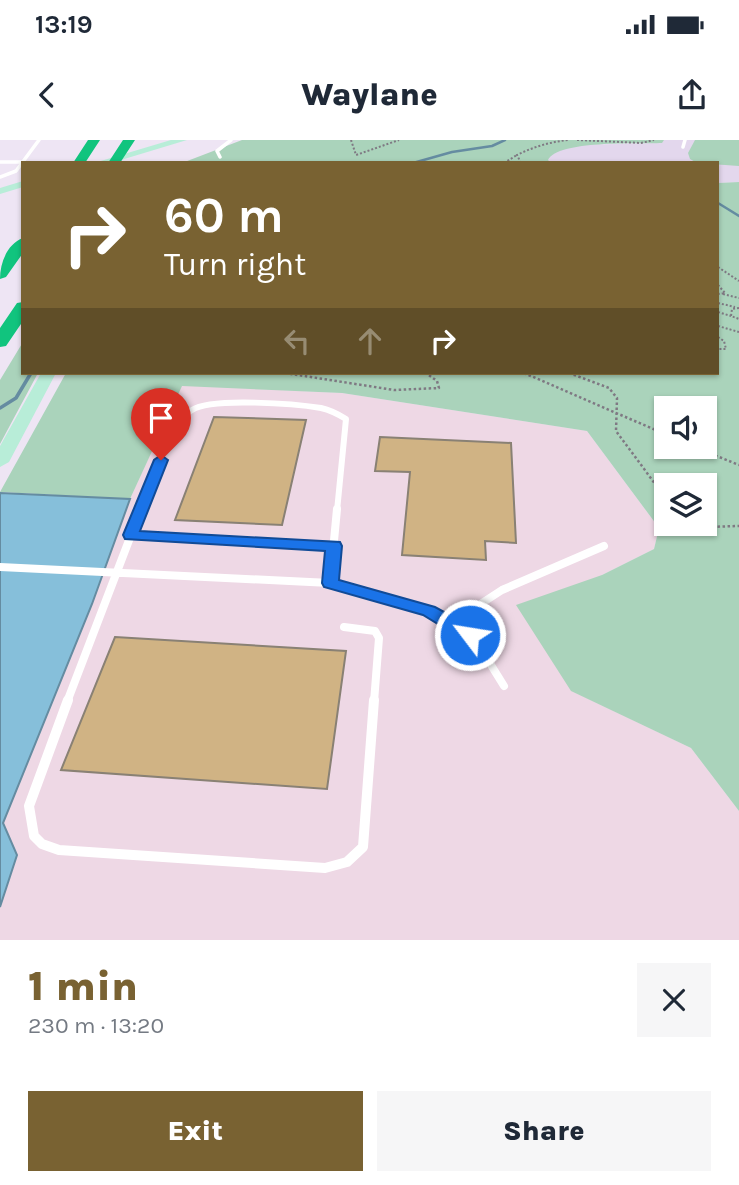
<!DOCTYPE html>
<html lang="en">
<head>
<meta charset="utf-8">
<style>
	:root { --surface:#fff; --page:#f6f6f7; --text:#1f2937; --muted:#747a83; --accent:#796232 }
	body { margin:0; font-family:Karla,sans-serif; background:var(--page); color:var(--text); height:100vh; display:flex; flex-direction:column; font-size:26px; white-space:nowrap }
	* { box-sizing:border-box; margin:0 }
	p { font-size:23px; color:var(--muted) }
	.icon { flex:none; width:38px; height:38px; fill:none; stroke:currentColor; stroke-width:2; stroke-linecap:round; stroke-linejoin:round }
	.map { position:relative; height:800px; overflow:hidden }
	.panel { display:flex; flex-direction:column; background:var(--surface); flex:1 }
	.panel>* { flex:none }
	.top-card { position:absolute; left:21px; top:21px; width:698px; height:214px; border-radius:0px; box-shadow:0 2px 5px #0004; background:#796232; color:#fff; overflow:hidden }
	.fabs { position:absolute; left:654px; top:256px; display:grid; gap:14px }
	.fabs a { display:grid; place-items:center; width:63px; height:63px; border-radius:0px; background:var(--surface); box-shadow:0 2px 5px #0004; font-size:35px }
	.pin { position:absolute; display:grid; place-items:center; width:60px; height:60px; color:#fff; margin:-72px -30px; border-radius:50% 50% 50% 0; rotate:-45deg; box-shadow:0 0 7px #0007 }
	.pin .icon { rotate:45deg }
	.me { position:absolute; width:77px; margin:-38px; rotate:301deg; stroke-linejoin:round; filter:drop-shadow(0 0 5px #0008) }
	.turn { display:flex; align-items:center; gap:24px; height:147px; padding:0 28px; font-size:32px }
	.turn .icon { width:91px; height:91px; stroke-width:2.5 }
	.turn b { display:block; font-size:49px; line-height:60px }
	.lanes { display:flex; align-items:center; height:66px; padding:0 28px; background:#0003; justify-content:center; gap:35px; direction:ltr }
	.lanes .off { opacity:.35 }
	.round { display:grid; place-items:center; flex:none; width:74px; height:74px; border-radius:0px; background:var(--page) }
	.summary { display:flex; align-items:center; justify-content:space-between; height:119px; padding:0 28px }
	h1 { font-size:42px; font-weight:800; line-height:52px; color:var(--accent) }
	.action { display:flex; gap:14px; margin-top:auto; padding:14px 28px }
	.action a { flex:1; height:80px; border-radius:0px; background:var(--accent); color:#fff; font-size:28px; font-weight:800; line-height:80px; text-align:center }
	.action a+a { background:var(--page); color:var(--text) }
	.status { display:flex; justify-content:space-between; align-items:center; height:49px; padding:0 35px; background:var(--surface); direction:ltr }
	.status svg { height:19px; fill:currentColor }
	header { display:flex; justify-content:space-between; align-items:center; height:91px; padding:0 28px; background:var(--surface); font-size:32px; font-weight:800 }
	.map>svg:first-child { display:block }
	.built { fill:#e3d7ed }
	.industrial { fill:#eed8e5 }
	.green { fill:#aad3bb; fill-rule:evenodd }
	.water { fill:#86bfda; stroke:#658ca1; stroke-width:2 }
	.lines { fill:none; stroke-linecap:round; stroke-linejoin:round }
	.stream-far1 { stroke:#658ca1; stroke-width:2.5 }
	.stream { stroke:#658ca1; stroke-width:3.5 }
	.building { fill:#d0b384; stroke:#898174; stroke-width:2 }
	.path-far1 { stroke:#7f7983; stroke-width:2; stroke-dasharray:2 2; stroke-linecap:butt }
	.path { stroke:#7f7983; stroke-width:2.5; stroke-dasharray:2.5 2.5; stroke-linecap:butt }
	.lane-far3 { stroke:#fff; stroke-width:3.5 }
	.lane-far2 { stroke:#fff; stroke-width:6 }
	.lane-far1 { stroke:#fff; stroke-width:8 }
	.lane { stroke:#fff; stroke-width:10 }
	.secondary { fill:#b8edd8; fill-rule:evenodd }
	.highway { fill:#11c47e; fill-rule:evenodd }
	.route { fill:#1a73e8; stroke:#114b97; stroke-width:2 }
</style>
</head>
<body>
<div class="status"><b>13:19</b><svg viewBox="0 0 49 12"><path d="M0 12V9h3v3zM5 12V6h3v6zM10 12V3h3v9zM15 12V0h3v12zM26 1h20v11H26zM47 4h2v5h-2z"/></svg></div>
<header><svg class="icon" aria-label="back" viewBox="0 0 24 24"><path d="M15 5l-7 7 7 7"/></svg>Waylane<svg class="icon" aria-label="share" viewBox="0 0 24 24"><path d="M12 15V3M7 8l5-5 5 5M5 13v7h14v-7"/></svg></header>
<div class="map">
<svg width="739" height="800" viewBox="0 0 739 800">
	<rect width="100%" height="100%" fill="#eee5f4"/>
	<path class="built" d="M664,0H739V42L718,43V23H551L547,21L550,15L561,8L576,5L661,3Z"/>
	<path class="industrial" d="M181,245L342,253L587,291L659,388L654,409L602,435L572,551L691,608L739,671V800H0V767L17,715L3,683L92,464L130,359Z"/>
	<path class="green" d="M242,0H664L662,3C637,4 558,0 548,20L551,23H182Z
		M695,0H739V26L697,23L690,19L688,13Z
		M739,42V671L691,608L571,551L516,465L602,435L654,409L659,388L587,291L342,253L182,246L130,359L0,352L66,233H718V43ZM667,268H705V306H667ZM667,345H705V383H667Z
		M23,202V233H38L0,304V240Z"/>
	<path class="water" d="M0,353L130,359L92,464L3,683L17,715L0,767Z"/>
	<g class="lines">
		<path class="stream-far1" d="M413,23L452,12L492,6L505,0
			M718,63L739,76"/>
		<path class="stream" d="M0,268L16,258L31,233"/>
	</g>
	<path class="building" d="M214,277L306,280L282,385L175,380Z
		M380,297L511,303L516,403L485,401L486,420L402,415L410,332L375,331Z
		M115,497L346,511L327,649L61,630Z"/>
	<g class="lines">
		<path class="path-far1" d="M351,0L356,15L399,0
			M577,0L641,3L654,0
			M504,23L517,15
			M521,23L517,15C533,7 550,2 568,0
			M718,127L739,141
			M718,145L725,153L718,154
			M723,154L739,158
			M718,163L735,167
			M739,168L732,169L731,176L739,179
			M718,172L731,176
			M718,186L739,192
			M718,197L724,201L726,209H718"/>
		<path class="path" d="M285,233L394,250L439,248L437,241L426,233
			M524,233L667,295
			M569,233L609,248L617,258L616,291L667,360
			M638,233H658
			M692,306L739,325
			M688,383L706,387L739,386"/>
		<path class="lane-far3" d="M683,7L685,0
			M220,17L217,11L231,0
			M0,22H21
			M0,37L16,31L39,0"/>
		<path class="lane-far2" d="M140,371C150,345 168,284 192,270C211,257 297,264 321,268C330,270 338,274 346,279L337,371"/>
		<path class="lane-far1" d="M131,395L334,406
			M0,427L330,443L429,471L458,487L478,504L504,546
			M330,443L337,369
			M344,487L375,491L379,498L374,562
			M458,487L482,463L502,450L604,406
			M67,562L141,369"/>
		<path class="lane" d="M68,560L29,666L34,696L42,704L59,710L325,728L347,722L363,707L374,560"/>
		<path class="secondary" d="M171,0H187L111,23H94Z
			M23,41V47L0,54V48Z
			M41,233H56L9,322L0,327V306Z"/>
		<path class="highway" d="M88,0H100L85,23H73Z
			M123,0H135L120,23H108Z
			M23,98V113L6,137L0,139C0,123 7,104 23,98Z
			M23,162V181L6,206L0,207V188L17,163Z"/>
	</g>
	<path class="route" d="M161,315L168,320L140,391L340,402L342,406L339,440L435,467L477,490L479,495L477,500H464L423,475L324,447L322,443L325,411L125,399L123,395L154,320Z"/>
</svg>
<div class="fabs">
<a><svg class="icon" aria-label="sound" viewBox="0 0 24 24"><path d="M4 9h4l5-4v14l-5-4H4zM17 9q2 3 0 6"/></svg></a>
<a><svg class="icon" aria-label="layers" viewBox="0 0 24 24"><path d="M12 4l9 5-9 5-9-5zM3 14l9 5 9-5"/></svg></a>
</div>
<div class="pin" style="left:161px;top:320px;background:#d93025"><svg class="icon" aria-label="arrive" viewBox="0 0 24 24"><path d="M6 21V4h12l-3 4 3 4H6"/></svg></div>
<svg class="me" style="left:470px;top:495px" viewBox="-20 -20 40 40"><circle r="17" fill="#1a73e8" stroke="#fff" stroke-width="3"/><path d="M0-11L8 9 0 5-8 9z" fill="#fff"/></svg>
<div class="top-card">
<div class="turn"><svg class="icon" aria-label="right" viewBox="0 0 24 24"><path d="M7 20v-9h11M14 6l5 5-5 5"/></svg><div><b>60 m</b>Turn right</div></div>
<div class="lanes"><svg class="icon off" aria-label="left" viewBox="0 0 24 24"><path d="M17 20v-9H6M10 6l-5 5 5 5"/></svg><svg class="icon off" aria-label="ahead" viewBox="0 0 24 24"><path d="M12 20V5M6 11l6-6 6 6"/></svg><svg class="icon" aria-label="right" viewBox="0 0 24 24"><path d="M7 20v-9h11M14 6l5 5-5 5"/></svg></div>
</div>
</div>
<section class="panel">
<div class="summary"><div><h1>1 min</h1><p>230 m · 13:20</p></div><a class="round"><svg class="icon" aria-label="close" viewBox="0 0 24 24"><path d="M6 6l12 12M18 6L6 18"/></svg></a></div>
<div class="action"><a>Exit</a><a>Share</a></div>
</section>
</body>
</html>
